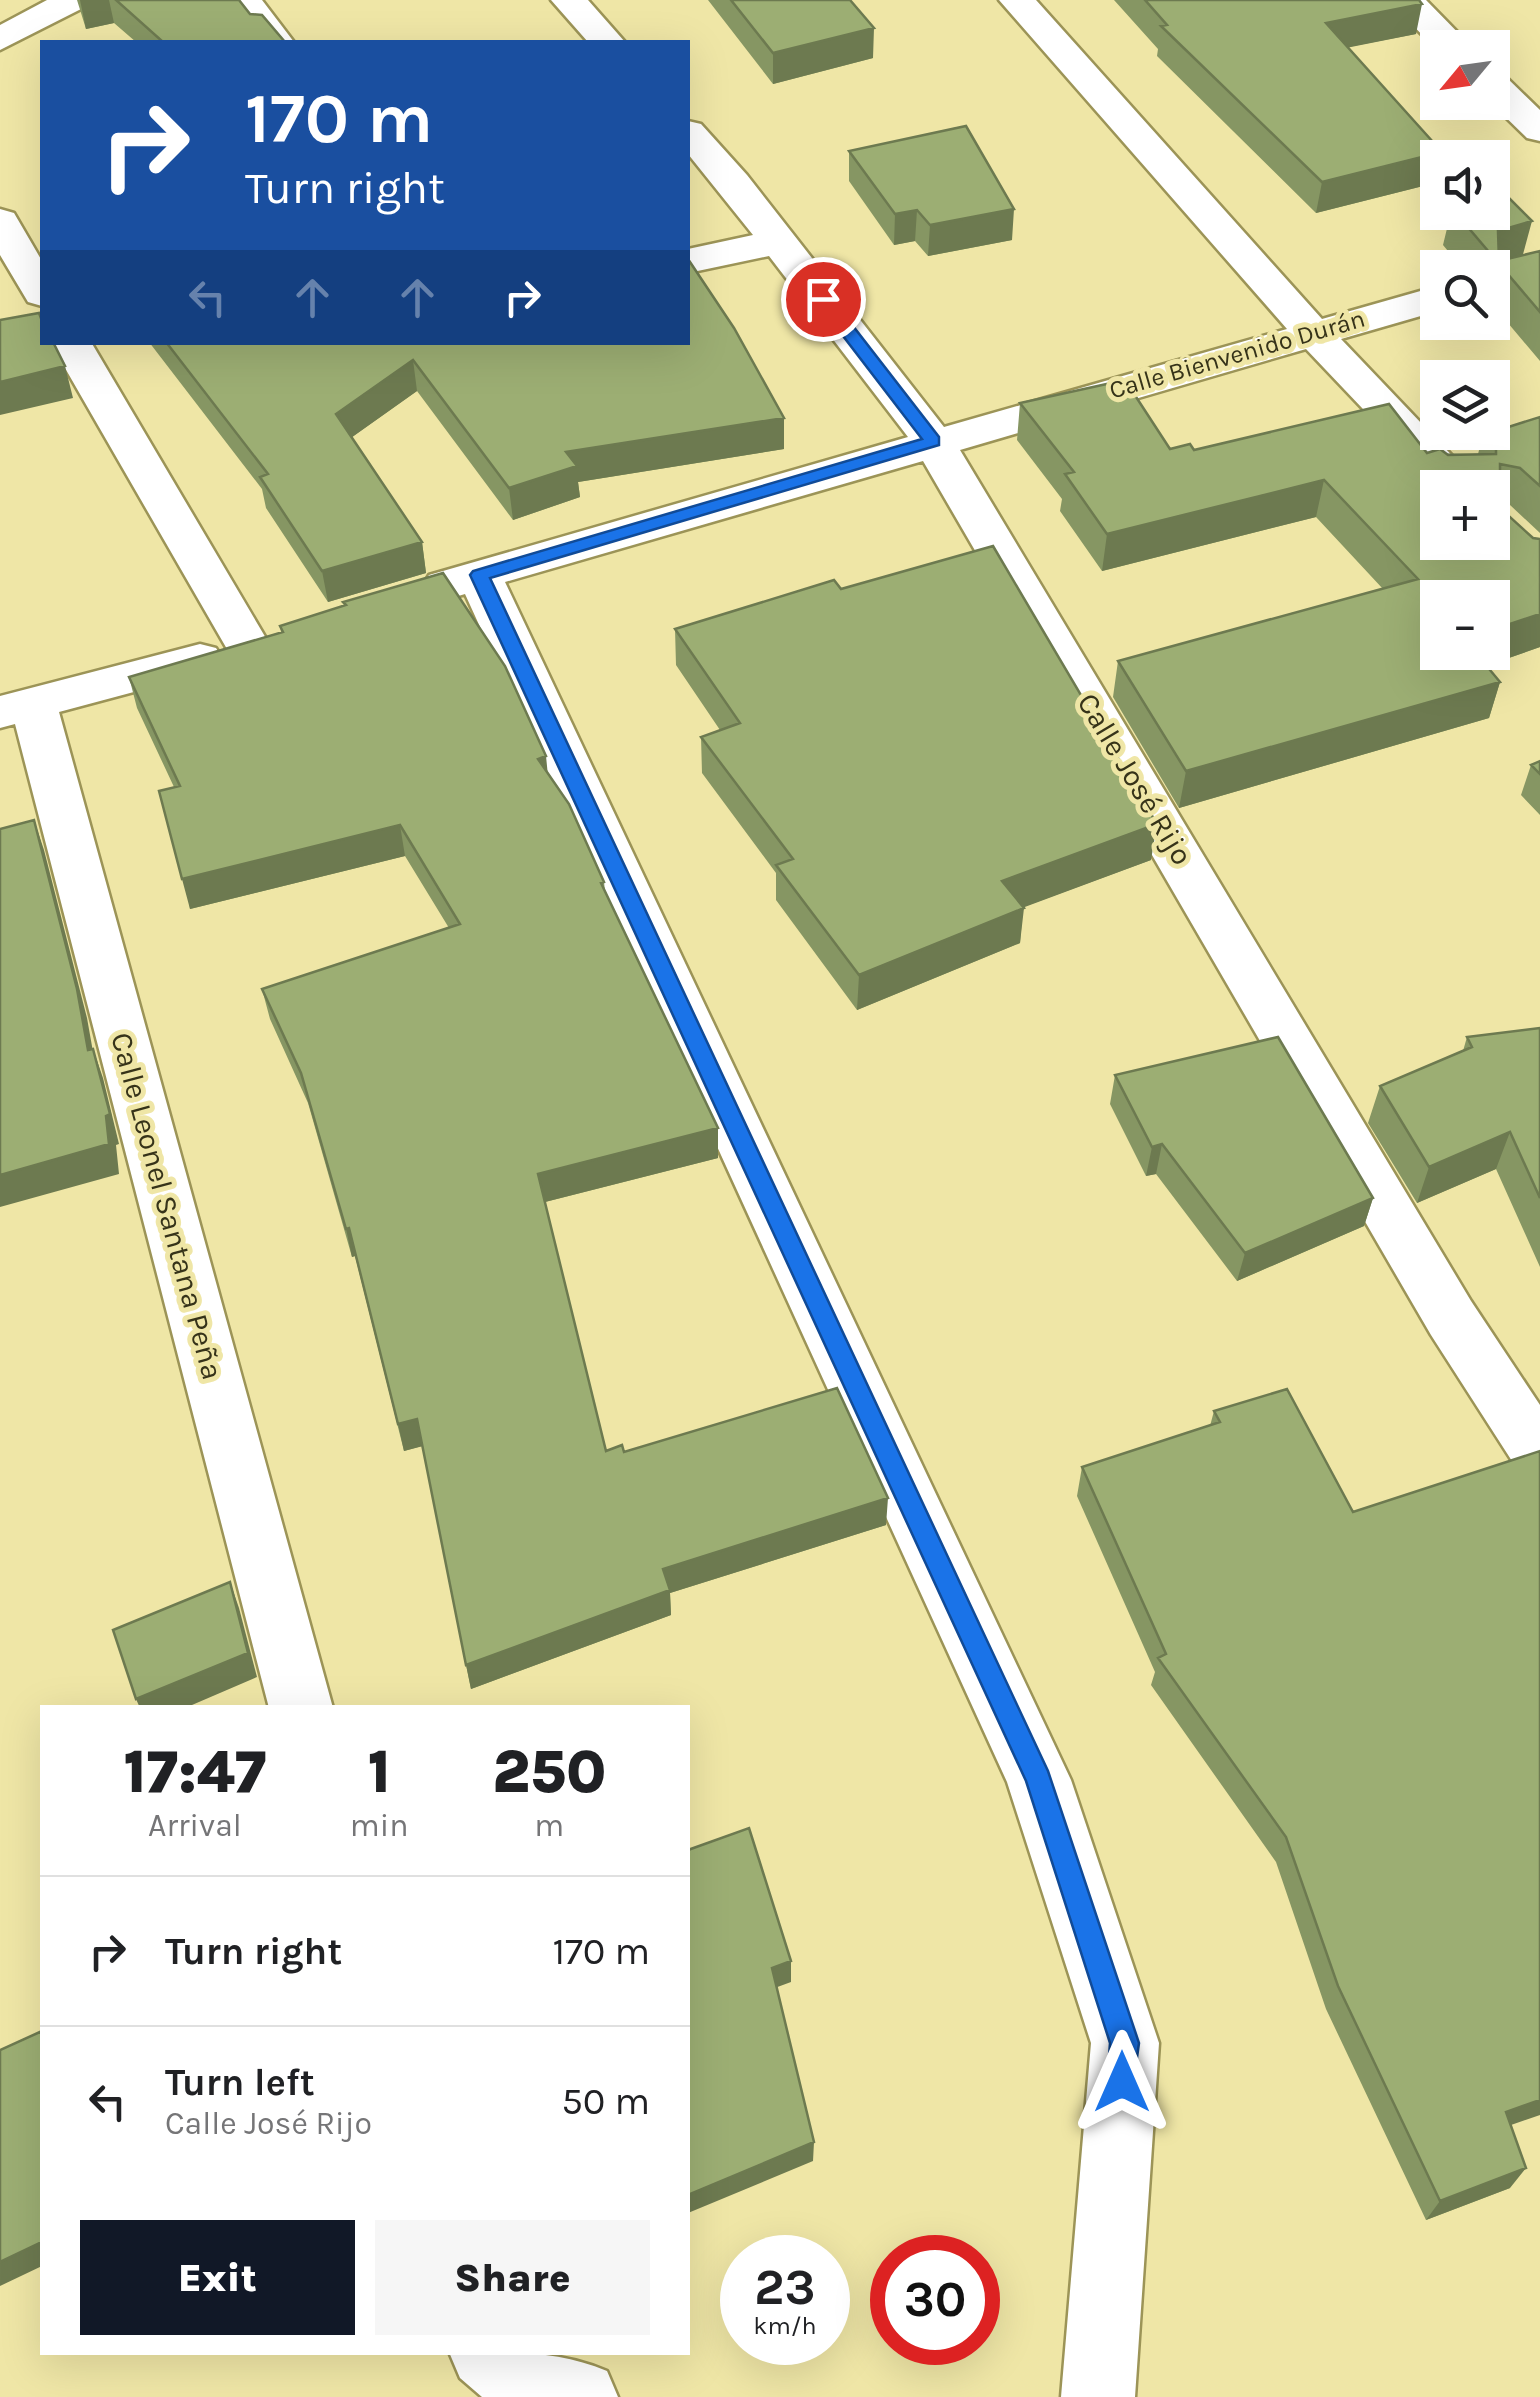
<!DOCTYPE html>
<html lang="en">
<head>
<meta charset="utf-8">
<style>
	:root { --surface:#fff; --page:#f6f6f6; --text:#202124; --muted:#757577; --line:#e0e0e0; --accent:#111827 }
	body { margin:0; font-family:Karla,sans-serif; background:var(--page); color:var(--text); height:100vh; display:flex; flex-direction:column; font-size:38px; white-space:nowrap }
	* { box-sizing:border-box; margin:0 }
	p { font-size:32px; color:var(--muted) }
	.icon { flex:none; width:55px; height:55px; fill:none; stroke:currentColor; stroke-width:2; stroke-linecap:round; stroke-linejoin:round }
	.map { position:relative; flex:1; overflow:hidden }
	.side { position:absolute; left:40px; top:1705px; width:650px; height:650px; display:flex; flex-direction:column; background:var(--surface); border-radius:0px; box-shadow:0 10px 40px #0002 }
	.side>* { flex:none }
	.guide { position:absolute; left:40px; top:40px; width:650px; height:305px; border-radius:0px; box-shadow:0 10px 40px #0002; background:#1a4fa0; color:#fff; overflow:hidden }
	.needle { width:65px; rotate:241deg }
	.fabs { position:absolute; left:1420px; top:30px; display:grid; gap:20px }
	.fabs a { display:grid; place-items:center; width:90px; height:90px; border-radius:0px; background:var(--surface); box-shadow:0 10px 40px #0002; font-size:50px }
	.speed { position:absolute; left:720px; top:2235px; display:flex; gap:20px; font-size:50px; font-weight:700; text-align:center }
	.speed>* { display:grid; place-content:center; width:130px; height:130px; border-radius:50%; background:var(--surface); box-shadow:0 10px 40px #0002; line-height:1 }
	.speed small { font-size:25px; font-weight:400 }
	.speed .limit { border:15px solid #d22; background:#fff; color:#111 }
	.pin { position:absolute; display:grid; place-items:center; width:85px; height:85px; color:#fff; margin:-42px; border:5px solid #fff; border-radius:50%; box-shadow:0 2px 10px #0007 }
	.me { position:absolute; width:110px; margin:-55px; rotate:0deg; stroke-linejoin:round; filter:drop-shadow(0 0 8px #0008) }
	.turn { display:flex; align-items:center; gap:35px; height:210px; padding:0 40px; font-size:45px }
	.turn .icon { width:130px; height:130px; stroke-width:2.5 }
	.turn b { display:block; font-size:70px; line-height:85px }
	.lanes { display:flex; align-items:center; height:95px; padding:0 40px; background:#0003; justify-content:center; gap:50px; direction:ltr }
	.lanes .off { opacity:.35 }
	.eta { display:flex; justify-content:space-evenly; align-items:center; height:170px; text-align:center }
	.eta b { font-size:60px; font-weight:800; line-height:70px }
	.primary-button { display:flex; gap:20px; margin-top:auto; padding:20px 40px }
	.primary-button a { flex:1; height:115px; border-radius:0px; background:var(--accent); color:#fff; font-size:40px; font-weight:800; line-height:115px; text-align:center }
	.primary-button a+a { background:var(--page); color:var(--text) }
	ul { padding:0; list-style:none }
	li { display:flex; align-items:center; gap:30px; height:150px; padding:0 40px; border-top:2px solid var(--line) }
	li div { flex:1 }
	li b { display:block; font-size:38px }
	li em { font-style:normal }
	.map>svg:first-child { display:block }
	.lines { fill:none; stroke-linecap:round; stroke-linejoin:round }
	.minor-casing { stroke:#9c9457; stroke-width:5 }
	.minor { fill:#fff; fill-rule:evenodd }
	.wall { fill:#869663 }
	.shaded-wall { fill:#6d7a50 }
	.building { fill:#9cae73; stroke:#6d7a50; stroke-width:2.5; fill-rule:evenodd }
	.route { fill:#1a73e8; stroke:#114b97; stroke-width:2.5 }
	.labels { text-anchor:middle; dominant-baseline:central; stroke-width:10; stroke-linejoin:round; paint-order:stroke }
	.far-street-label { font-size:25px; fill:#363319; stroke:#efe6a6 }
	.street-label { font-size:30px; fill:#363319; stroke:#efe6a6 }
</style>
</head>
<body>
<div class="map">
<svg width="1540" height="2397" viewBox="0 0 1540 2397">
	<rect width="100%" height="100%" fill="#efe6a6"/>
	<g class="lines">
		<defs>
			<path id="minor" d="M47,0H91L85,7L0,50V25Z
				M226,0H262L294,42H258Z
				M551,0H588L625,42H588Z
				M999,0H1036L1322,319L1438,286V311L1341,339L1483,488H1438L1306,349L960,450L1471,1301L1540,1405V1479L1519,1472L1431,1335L923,461L505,582L1071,1780L1159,2043L1135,2397H1061L1091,2043L1007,1782L465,594L445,600L429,595L423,585L429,575L908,437L769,256L688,273V249L753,235L688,154V121L701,124L747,175L944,427L1287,329Z
				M1388,0H1426L1473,48H1438V51Z
				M1492,73L1505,76L1540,110V141L1527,138L1490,102Z
				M0,209L14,213L42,261V306L28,302L0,255Z
				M50,342H91L270,645L263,656L247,660L231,656Z
				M200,644L216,648L223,659L216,670L59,712L333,1708H269L15,724L0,728V696Z
				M449,2352C504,2352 556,2349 607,2371L618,2397H482L460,2378Z"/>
		</defs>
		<use href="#minor" class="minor-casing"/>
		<use href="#minor" class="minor"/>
	</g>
	<path class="wall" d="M77,0H239L250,14L285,42H136L114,23L86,29Z
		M708,0H850L873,58L773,84Z
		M1114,0H1419L1416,34L1348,47L1442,152L1440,158H1438L1435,183L1316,213L1157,56L1158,49Z
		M849,151L1012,240L928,256L915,241L894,245L849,181Z
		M1451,212H1492L1522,256L1540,251V361L1492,304V268H1462L1443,245Z
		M149,342H688L784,449L578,482L580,497L513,520L417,391L352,437L422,542L426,573L328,602L266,508L262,489Z
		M1020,403L1170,449L1478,454L1483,435L1540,417V533L1510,505L1500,503V508L1533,538L1540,539V647L1486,666L1500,682L1489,718L1179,808L1113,697L1118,661L1383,589L1316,517L1102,571L1060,511L1062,499L1017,440Z
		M841,589L1151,860L1023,907L1020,943L857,1010L776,900V873L702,773L701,737L720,730L676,665L675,629Z
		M343,602L548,774L604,882L605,891L718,1128V1158L545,1202L606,1451L624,1452L886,1525L670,1593L671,1615L471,1689L422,1446L404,1451L355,1256L352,1257L308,1103L270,1019L262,989L449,928L405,856L190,909L174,787L137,708L129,677L281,632L280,626L344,606Z
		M1540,761V815L1521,795L1531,765Z
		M1540,1028V1267L1496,1169L1417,1203L1368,1123L1380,1086L1463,1051L1467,1037Z
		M1115,1075L1373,1198L1364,1226L1237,1281L1156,1174L1146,1176L1110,1104Z
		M1287,1389L1511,2125L1510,2188L1426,2220L1326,2009L1276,1862L1151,1685L1155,1672L1077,1496L1082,1467L1210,1426L1214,1411Z"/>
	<path class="shaded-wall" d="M80,0H109L114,23L86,29Z
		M1422,4L1416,34L1321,53L1326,23Z
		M874,28L873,58L773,84V53Z
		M1442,152L1440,158H1438V170L1435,183L1316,213L1322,182Z
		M1014,209L1012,240L928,256L930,225Z
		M917,210L915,241L894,245L895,214Z
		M1532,221L1522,258L1500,265L1498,231Z
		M413,360L417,391L341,445L336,414Z
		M65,366L73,398L0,415V382Z
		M784,418V449L578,482L580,497L513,520L509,488L566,452Z
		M1324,480L1316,517L1102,571L1107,534Z
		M422,542L426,573L328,602L322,571Z
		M1540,614V647L1454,677L1461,652H1492V630Z
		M1500,682L1489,718L1179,808L1186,771Z
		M546,756L549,786L538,759Z
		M34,820L44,850L87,1018L98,1080L88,1050Z
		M1157,824L1151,860L998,917L1002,881Z
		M400,825L405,856L190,909L182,879Z
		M1024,908L1020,943L857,1010L859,975Z
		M93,1049L103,1078L119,1144L116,1145L119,1174L0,1207V1175Z
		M718,1128V1158L541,1203L538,1174Z
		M1510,1132L1496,1169L1417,1203L1429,1167Z
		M1162,1144L1156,1174L1146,1176L1152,1147Z
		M1373,1198L1364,1226L1237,1281L1245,1253Z
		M349,1228L355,1256L352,1257L346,1229Z
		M417,1419L423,1446L404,1451L398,1424Z
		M888,1498L886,1525L670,1593L671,1615L471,1689L466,1665L663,1569Z
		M230,1582L239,1608L257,1677L185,1708H140L136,1699Z
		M791,1961V1982L772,1989V1968Z
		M1540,2100V2115L1491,2132L1506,2112Z
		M814,2142L813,2161L688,2213V2195Z
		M1526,2168L1510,2188L1426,2220L1440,2201Z
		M42,2242V2266L0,2286V2262Z"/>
	<path class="building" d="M116,0H239L250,14L262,15L285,42H163Z
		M731,0H850L874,28L773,53Z
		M1145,0H1419L1422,4L1326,23L1442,152L1322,182L1161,26L1167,25Z
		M966,126L1014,209L930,225L917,210L895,214L849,151Z
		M1492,181L1532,221L1498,231L1499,261L1540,251V312L1455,212H1492Z
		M688,259L734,328L784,418L566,452L577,466L509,488L413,360L336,414L422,542L322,571L260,477L268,474L166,342H688Z
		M39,313L42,321V342H53L65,366L0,382V320Z
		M1125,380L1170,449L1190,444L1194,450L1389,404L1427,453L1440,449L1448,455L1496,454V448L1483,435L1540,417V486L1520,468L1500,464V508L1533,538L1540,539V614L1492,630V598H1438V652H1475L1500,682L1186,771L1118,661L1418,579L1324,480L1107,534L1065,474L1074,472L1020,403ZM1438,488H1492V542H1438Z
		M993,546L1157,824L1002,881L1024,908L859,975L776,865L793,859L701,737L740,723L675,629L834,580L841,589Z
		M443,573L505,666L546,756L538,759L569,804L604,882L601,883L718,1128L538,1174L606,1451L622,1445L624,1452L837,1388L888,1498L663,1569L670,1590L466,1665L417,1419L398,1424L349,1228L346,1229L301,1073L262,989L460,924L400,825L182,879L159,791L180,786L129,677L283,632L280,626L346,605L343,602Z
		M1540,761V774L1531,765Z
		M34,820L77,989L88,1050L93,1049L110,1114L106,1116L109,1144L0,1175V829Z
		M1540,1028V1198L1510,1132L1429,1167L1380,1086L1472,1047L1467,1037Z
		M1278,1037L1373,1198L1245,1253L1162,1144L1152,1147L1115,1075Z
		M1287,1389L1353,1512L1540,1451V2100L1506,2112L1526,2168L1440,2201L1338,1986L1286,1837L1158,1658L1166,1654L1082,1467L1220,1422L1214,1411Z
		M230,1582L248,1653L136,1699L113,1630Z
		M749,1828L791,1961L772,1968L814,2142L688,2195V1850Z
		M42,2031V2242L0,2262V2050Z"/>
	<path class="route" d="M817,295H829L939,437V445L490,578L1048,1771L1139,2043L1132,2093L1122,2097L1112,2093L1107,2082L1110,2043L1026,1781L470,575L473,571L922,439L817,302Z"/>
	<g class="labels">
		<g class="far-street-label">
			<text transform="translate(1237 354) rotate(-16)">Calle Bienvenido Durán</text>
		</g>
		<g class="street-label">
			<text transform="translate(1135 779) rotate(59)">Calle José Rijo</text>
			<text transform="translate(167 1206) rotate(75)">Calle Leonel Santana Peña</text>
		</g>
	</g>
</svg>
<div class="fabs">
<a><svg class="needle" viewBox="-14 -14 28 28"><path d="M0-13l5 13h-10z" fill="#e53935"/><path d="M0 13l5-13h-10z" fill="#757577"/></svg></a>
<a><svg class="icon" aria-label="sound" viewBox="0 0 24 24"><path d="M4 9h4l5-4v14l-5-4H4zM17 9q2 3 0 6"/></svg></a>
<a><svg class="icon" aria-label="search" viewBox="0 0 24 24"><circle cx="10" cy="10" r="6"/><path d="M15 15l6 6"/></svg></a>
<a><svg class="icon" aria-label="layers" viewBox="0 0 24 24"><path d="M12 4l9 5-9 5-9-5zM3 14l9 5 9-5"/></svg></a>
<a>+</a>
<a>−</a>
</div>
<div class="speed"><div>23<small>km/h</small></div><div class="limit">30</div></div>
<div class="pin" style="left:823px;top:299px;background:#d93025"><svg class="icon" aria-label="arrive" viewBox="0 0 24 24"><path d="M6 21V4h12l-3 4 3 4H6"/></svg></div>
<svg class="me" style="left:1122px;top:2082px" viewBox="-20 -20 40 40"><path d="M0-17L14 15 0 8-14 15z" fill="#1a73e8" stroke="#fff" stroke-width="4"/></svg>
<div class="guide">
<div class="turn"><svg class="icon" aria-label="right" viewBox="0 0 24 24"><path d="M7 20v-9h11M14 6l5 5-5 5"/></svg><div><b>170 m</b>Turn right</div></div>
<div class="lanes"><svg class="icon off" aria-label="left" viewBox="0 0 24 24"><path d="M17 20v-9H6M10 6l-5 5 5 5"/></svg><svg class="icon off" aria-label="ahead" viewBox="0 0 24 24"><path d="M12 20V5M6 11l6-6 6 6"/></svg><svg class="icon off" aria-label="ahead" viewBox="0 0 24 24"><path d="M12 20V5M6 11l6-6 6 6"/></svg><svg class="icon" aria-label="right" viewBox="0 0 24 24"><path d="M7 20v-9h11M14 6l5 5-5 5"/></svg></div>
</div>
<section class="side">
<div class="eta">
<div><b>17:47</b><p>Arrival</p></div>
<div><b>1</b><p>min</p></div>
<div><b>250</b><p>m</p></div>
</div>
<ul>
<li><svg class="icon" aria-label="right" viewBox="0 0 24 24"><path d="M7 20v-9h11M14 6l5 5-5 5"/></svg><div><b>Turn right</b></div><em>170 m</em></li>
<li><svg class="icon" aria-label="left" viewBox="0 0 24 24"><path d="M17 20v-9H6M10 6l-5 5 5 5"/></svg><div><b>Turn left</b><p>Calle José Rijo</p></div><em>50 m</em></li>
</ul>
<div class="primary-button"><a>Exit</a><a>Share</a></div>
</section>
</div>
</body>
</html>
